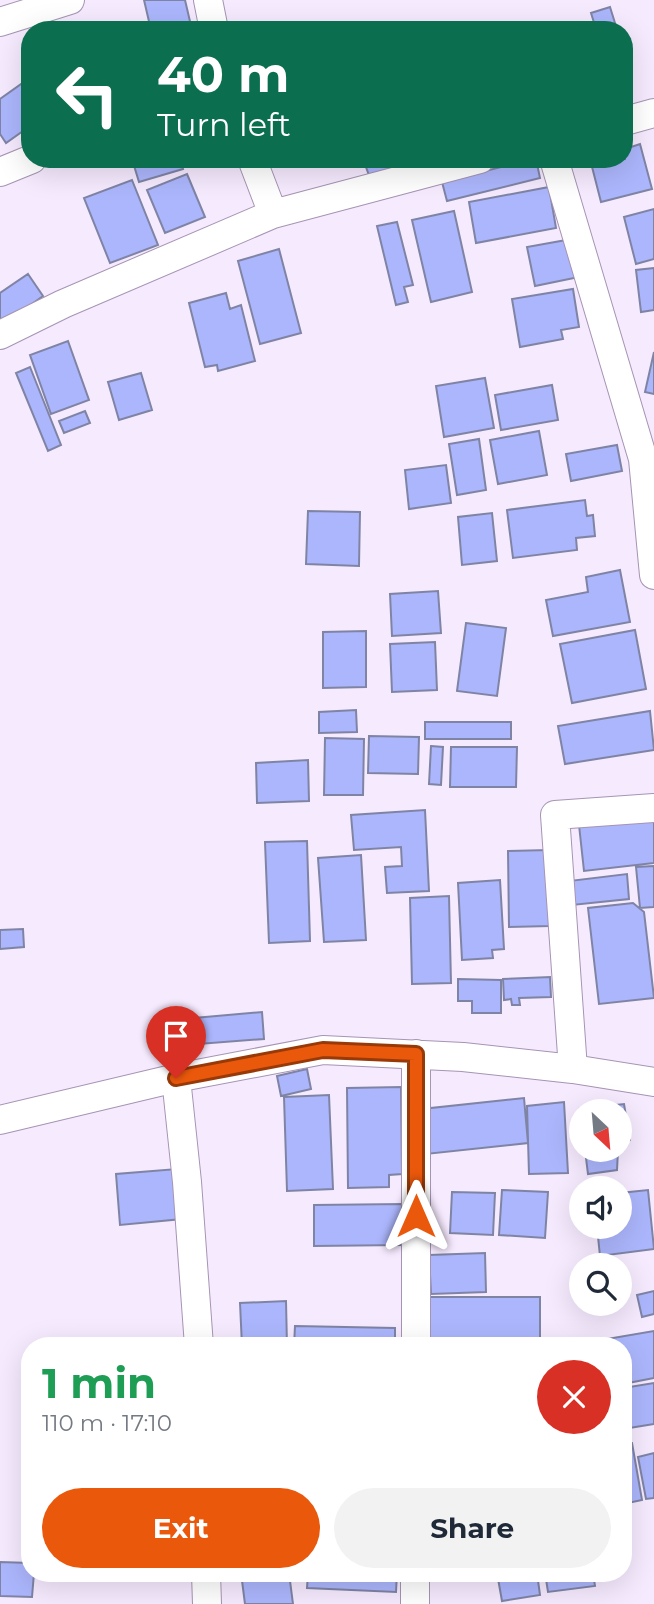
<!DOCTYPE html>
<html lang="en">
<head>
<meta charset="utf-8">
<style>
	:root { --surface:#fff; --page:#f2f2f3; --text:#1f2937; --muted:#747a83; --accent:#ea580c }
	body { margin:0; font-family:Montserrat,sans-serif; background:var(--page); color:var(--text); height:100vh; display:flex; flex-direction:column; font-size:26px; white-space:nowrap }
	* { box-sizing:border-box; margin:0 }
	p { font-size:23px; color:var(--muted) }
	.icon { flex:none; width:38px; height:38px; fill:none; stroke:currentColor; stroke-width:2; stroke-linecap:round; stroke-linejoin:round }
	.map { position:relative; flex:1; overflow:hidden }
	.drawer { position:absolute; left:21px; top:1337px; width:611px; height:245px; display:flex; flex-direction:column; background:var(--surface); border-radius:28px; box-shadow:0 7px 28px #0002 }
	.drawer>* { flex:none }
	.hud { position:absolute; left:21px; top:21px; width:612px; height:147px; border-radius:28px; box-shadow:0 7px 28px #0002; background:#0b6e4f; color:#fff; overflow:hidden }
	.needle { width:46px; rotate:154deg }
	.buttons { position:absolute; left:569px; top:1099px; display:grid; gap:14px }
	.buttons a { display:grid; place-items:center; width:63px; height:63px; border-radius:50%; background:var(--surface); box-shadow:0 7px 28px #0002; font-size:35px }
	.pin { position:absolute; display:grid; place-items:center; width:60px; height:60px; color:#fff; margin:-72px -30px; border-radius:50% 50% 50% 0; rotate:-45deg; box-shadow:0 0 7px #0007 }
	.pin .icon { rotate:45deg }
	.me { position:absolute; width:77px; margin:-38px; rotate:0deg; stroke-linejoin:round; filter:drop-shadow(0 0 5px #0008) }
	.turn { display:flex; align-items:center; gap:24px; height:147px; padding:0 21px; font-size:32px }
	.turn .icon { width:91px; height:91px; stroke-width:2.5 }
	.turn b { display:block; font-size:49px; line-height:60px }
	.round { display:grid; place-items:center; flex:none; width:74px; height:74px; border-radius:37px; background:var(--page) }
	.head { display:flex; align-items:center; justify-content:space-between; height:119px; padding:0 21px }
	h1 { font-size:42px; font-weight:700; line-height:52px; color:#1e9e55 }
	.cta { display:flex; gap:14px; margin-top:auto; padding:14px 21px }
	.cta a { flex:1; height:80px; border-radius:42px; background:var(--accent); color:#fff; font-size:28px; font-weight:700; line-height:80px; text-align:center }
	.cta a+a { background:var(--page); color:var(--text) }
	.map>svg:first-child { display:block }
	.building { fill:#acb6fc; stroke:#7f84a5; stroke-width:2 }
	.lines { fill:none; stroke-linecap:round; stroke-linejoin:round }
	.minor-casing { stroke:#a694b3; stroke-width:30 }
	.minor { stroke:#fff; stroke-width:28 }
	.route-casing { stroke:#983908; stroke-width:18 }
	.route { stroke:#ea580c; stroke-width:12 }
</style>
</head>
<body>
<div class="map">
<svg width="654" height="1604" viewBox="0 0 654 1604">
	<rect width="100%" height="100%" fill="#f6eafe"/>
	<path class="building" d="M144,0H185L192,30H151Z
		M610,7L615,23L596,29L591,13Z
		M24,82L30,91V126L6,143L0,134V99Z
		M640,144L652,189L601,202L590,159H625V149Z
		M132,159H180L183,169L139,182Z
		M363,159H387L391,171L370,178Z
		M533,159H536L540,178L447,201L442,182Z
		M187,174L205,217L165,233L147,190Z
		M132,180L158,245L110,263L84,198Z
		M549,187L556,228L476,243L469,202Z
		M654,209V259L636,264L624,217Z
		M454,211L472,292L431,302L412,220Z
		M397,222L413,285L404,287L408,302L396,305L377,226Z
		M572,239L579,277L535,286L527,247Z
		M279,249L301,333L260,344L238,261Z
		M654,268V310L641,312L636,270Z
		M28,274L43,296L0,327V293Z
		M573,289L579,327L561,330L563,339L520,347L512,299Z
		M226,293L230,309L241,305L255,361L218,371L217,365L205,367L189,303Z
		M68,341L89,400L51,414L30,355Z
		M654,352V394L645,392Z
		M30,367L61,445L48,451L16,373Z
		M141,373L152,410L119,420L108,382Z
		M485,378L494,428L444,437L436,386Z
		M552,385L558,420L501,430L495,395Z
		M85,411L90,423L64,433L59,421Z
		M539,431L547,475L498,484L490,440Z
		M479,439L486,490L457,495L449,444Z
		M617,445L622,471L571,481L566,454Z
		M446,465L451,503L409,509L405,470Z
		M585,500L587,516L593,515L595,536L576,538L577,550L513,558L507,510Z
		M308,511L360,512L359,566L306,564Z
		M492,513L497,561L462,565L458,517Z
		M620,570L630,622L553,636L546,600L588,592L586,577Z
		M438,591L441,633L392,636L390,594Z
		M466,623L506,628L497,696L457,691Z
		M635,630L646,689L572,703L560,644Z
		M366,631V687L323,688V632Z
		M435,642L437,690L392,692L390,644Z
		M356,710L357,732L319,733V712Z
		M650,711L654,750L565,764L558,726Z
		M425,722H511V739H425Z
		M369,736L419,737L418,774L368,773Z
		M325,738L364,739L363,795H324Z
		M431,746L443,747L441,785L429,784Z
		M451,747H517L516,787H450Z
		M308,760L309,801L257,803L256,763Z
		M425,810L429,891L387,893L385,867L402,866L401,847L354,850L351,815Z
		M654,818V863L584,871L579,825Z
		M307,841L310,941L269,943L265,842Z
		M549,850L550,926L509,927L508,851Z
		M361,855L366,940L324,942L318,858Z
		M654,866V907L640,908L636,867Z
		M627,874L629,899L572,905L569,881Z
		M500,880L504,949L492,950L493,958L462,960L458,883Z
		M449,896L451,983L412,984L410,898Z
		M633,903L644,912L654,998L599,1004L588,908Z
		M23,929L24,947L0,949V930Z
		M550,977L551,997L519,998L520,1005H512L511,999L504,1000L503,979Z
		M458,979L501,980V1013H472V1001H458Z
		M262,1012L264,1039L173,1046L171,1020Z
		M307,1069L311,1089L281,1096L277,1076Z
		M401,1087L402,1174L389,1175V1187L348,1188L347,1088Z
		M329,1095L333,1189L287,1191L284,1097Z
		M524,1098L528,1143L426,1154L422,1109Z
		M564,1102L568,1173L529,1174L527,1106Z
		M624,1104L630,1140L620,1147V1111H581V1122L579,1109Z
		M585,1150H618L617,1170L588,1174Z
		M177,1169L182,1219L120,1225L116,1174Z
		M502,1190L548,1192L545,1238L499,1235Z
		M648,1190L654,1249L600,1256L597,1227H620V1193Z
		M452,1192L495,1193L493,1235L450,1233Z
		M402,1204L403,1245L314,1246V1205Z
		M485,1253L486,1292L431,1294L429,1255Z
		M654,1291V1314L642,1317L637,1295Z
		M428,1297H540V1346H428Z
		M286,1301L287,1346H242L240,1303Z
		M295,1326L395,1328V1346H294Z
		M654,1331V1378L623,1384V1346H602L601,1340Z
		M654,1383V1424L623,1429V1388Z
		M632,1443L642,1500L623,1504V1444Z
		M654,1453V1498L646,1499L638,1457Z
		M0,1562L30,1563V1573H34L32,1597L0,1596Z
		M241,1573H289L293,1604H245Z
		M308,1573H397L396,1592L307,1588Z
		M497,1573H537L540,1595L502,1601Z
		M545,1573H593L595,1586L548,1592Z"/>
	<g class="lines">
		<defs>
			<path id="minor" d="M208,0L214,30
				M0,22L70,0
				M625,121L654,113
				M252,159L273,214
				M554,159L643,459L654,575
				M0,172L32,159
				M0,335L63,304L273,214L480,159
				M573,1069L555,815L654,808
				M176,1078L187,1182L199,1346
				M0,1120L176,1078L323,1050L463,1057L573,1069L654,1082
				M416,1346V1054
				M206,1573L207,1604
				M415,1604V1573"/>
		</defs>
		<use href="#minor" class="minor-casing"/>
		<use href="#minor" class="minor"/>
	</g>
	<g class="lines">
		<defs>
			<path id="route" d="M176,1078L323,1050L416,1054V1216"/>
		</defs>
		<use href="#route" class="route-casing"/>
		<use href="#route" class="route"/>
	</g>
</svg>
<div class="buttons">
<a><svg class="needle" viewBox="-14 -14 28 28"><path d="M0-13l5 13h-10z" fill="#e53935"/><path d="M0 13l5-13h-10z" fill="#747a83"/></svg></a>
<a><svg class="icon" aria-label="sound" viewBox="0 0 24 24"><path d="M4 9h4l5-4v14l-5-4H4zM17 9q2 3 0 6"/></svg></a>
<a><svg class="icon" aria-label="search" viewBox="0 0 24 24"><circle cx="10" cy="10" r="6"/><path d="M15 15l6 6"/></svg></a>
</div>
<div class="pin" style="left:176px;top:1078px;background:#d93025"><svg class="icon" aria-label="arrive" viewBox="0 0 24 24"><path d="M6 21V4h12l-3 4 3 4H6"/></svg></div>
<svg class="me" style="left:416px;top:1216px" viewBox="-20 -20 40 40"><path d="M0-17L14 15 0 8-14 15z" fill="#ea580c" stroke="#fff" stroke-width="4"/></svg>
<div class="hud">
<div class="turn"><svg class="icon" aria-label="left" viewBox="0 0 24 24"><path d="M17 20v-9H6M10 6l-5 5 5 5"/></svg><div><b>40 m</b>Turn left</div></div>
</div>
<section class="drawer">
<div class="head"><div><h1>1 min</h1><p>110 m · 17:10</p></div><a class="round" style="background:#d93025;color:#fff"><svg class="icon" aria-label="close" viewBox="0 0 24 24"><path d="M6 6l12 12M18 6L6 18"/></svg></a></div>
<div class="cta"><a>Exit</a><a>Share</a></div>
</section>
</div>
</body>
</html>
